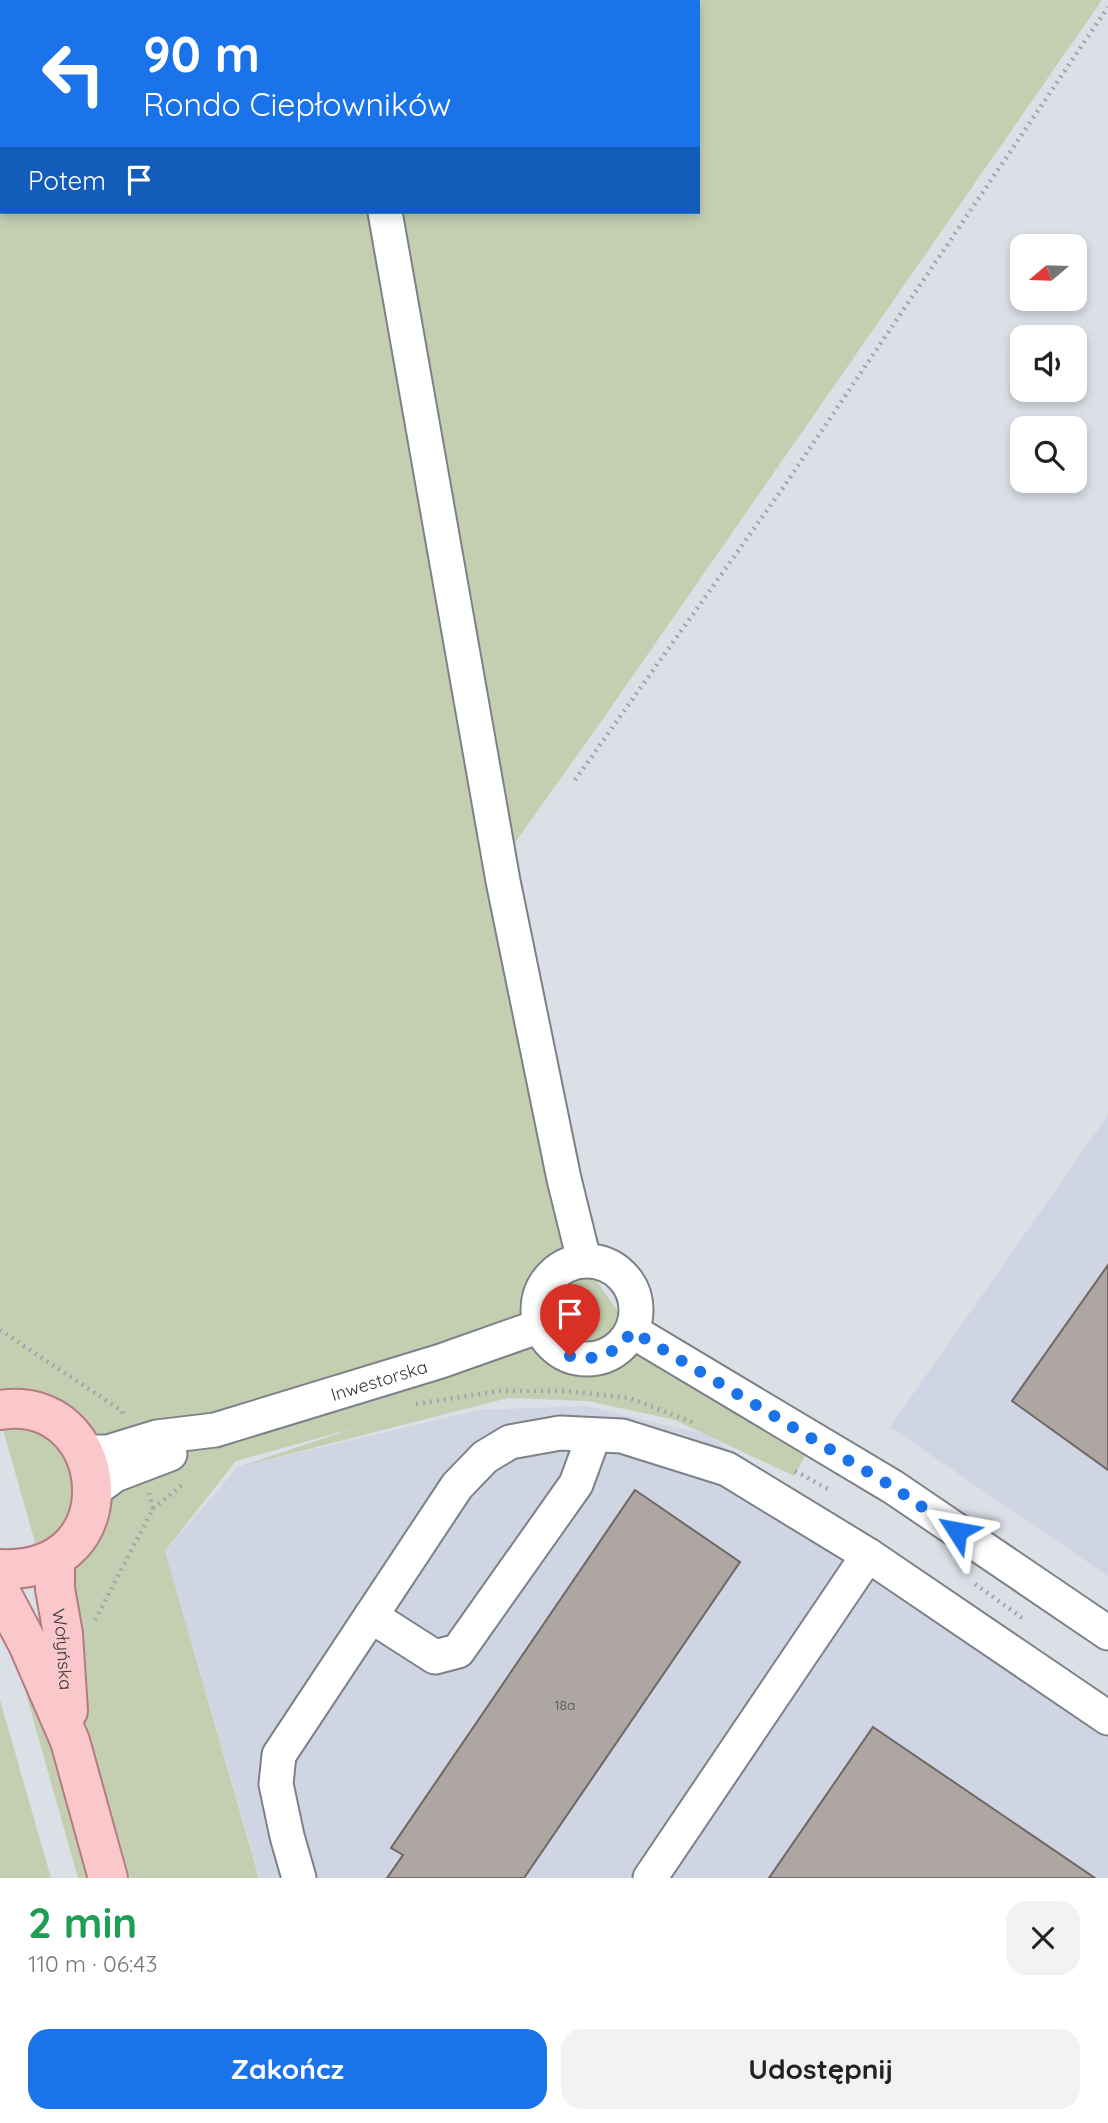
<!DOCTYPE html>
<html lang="pl">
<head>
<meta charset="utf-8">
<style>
	:root { --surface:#fff; --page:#f2f2f2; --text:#222; --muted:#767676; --accent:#1a73e8 }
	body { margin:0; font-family:Quicksand,sans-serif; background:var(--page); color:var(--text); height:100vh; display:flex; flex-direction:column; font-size:26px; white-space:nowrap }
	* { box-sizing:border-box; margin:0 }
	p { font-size:23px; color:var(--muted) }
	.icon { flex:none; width:38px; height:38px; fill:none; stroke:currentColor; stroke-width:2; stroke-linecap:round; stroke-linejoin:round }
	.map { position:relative; height:1878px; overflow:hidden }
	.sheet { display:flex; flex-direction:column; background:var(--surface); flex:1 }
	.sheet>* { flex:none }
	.hud { position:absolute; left:0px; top:0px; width:700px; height:214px; box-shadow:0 4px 10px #0003; background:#1a73e8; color:#fff; overflow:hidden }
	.needle { width:46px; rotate:251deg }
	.buttons { position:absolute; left:1010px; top:234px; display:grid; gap:14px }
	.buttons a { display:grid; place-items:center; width:77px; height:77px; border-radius:14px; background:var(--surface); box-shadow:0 4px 10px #0003; font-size:35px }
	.pin { position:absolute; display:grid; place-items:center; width:60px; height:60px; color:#fff; margin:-72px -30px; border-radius:50% 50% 50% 0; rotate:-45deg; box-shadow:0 0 7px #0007 }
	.pin .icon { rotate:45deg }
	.me { position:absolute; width:77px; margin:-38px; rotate:304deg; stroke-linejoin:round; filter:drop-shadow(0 0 5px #0008) }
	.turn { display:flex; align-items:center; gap:24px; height:147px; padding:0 28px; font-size:32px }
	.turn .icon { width:91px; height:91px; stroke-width:2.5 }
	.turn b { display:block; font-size:49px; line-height:60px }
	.then { display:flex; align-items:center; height:66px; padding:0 28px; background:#0003; gap:14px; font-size:26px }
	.round { display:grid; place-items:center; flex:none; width:74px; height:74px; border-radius:21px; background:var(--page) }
	.head { display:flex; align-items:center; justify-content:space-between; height:119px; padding:0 28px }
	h1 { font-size:42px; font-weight:700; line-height:52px; color:#1e9e55 }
	.cta { display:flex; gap:14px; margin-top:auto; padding:14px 28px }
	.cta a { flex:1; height:80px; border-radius:21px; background:var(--accent); color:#fff; font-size:28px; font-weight:700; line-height:80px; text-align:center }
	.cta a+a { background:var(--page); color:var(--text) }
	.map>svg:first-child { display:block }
	.built { fill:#cfd5e3 }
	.green { fill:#c4cfb2 }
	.building { fill:#ada6a2; stroke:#6e6764; stroke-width:2 }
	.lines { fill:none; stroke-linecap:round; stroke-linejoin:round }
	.minor-casing { stroke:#7d8187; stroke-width:37 }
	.major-casing { stroke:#b37c81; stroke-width:42 }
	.path { stroke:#a2a5ab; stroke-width:4.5; stroke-dasharray:2 5; stroke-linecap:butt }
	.minor { stroke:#fff; stroke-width:33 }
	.major { stroke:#fac7cb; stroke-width:38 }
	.rail-casing { stroke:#727479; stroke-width:8 }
	.rail { stroke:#dbdfe6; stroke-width:5; stroke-dasharray:16; stroke-linecap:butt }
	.route { stroke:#1a73e8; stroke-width:12; stroke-dasharray:0 21.6 }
	.labels { text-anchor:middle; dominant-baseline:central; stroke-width:5; stroke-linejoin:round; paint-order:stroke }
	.number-label { font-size:14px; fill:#535253 }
	.street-label { font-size:18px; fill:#353639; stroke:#dbdfe6 }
</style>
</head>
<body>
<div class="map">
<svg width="1108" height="1878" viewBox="0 0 1108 1878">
	<rect width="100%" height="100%" fill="#dbdfe6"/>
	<path class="built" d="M0,0H429L2,2L0,68Z
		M1108,1115V1576L890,1427Z
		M586,1406L707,1435L1108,1705V1878H260L165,1551L238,1467L478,1410Z"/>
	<path class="green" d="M449,0H1102L591,736L492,875L587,1267L628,1326L687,1378L805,1456L794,1476L675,1420L588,1401L508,1398L238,1467L355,1428L236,1461L165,1551L259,1878H130L0,1419V68H2V212H698V2H436Z
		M0,1602L55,1745L92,1878H78Z
		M0,1700L51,1878H0Z"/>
	<path class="building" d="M1108,1265V1470L1012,1401Z
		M635,1490L740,1562L524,1878H387L403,1855L391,1848Z
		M873,1727L1095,1878H769Z"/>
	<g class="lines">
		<defs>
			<g id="minor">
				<path d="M385,212L503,881L564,1179L584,1260"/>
				<circle cx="587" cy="1310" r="49"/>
				<path d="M632,1331L893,1487L1108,1633"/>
				<path id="s1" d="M85,1452H108L157,1437L215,1430L441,1361L540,1326"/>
				<path d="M93,1491L115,1475L170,1454"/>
				<path d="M371,1616L435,1657L458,1651L576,1484L594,1435"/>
				<path d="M299,1878L287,1836L276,1784L279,1755L457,1486L485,1457L510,1442L560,1433L622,1436L727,1469L868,1555L1108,1718"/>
				<path d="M650,1878L868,1555"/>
			</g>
			<g id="major">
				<path d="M0,1410C111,1392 134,1575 0,1569"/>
				<path id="s2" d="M55,1559V1589L63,1634L68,1711"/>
				<path d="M0,1591L28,1644L70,1741L108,1878"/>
			</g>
		</defs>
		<use href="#minor" class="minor-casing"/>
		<use href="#major" class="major-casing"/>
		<path class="path" d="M539,2L551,0
			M575,780L785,485L1108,7
			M0,1330L122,1411L123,1415
			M416,1404L499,1391H566L629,1398L692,1422
			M795,1471L830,1490
			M153,1509L182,1485
			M975,1584L1025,1620
			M95,1620L153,1509L149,1493"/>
		<use href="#minor" class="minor"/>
		<use href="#major" class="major"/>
		<defs>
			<path id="rail" d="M204,2L216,0
				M0,31H2"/>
		</defs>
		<use href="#rail" class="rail-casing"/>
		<use href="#rail" class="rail"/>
	</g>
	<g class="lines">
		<path class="route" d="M570,1356C597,1362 616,1354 632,1331L893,1487L957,1531"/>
	</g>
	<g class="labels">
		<g class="number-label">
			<text x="565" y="1705">18a</text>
		</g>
		<g class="street-label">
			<text stroke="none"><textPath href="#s1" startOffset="304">Inwestorska</textPath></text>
			<text stroke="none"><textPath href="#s2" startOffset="91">Wołyńska</textPath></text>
		</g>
	</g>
</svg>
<div class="buttons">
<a><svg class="needle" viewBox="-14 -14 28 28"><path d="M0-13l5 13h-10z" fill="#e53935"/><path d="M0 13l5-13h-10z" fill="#767676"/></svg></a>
<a><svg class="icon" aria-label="sound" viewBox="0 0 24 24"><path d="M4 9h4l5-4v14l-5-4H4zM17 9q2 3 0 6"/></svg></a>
<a><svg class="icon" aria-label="search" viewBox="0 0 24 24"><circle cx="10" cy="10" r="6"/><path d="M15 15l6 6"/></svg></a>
</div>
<div class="pin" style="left:570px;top:1356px;background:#d93025"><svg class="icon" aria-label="arrive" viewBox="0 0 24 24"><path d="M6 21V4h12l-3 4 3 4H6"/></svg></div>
<svg class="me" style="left:957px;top:1531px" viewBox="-20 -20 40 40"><path d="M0-17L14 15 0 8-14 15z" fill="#1a73e8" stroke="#fff" stroke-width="4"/></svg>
<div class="hud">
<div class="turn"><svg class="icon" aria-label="left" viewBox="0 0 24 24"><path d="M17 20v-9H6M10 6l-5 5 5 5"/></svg><div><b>90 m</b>Rondo Ciepłowników</div></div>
<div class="then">Potem<svg class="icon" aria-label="arrive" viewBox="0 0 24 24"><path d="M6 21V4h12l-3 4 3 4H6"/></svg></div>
</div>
</div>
<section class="sheet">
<div class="head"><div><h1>2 min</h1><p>110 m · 06:43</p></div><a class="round"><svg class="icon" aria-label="close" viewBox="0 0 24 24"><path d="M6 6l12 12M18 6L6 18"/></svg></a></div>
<div class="cta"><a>Zakończ</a><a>Udostępnij</a></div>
</section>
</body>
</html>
